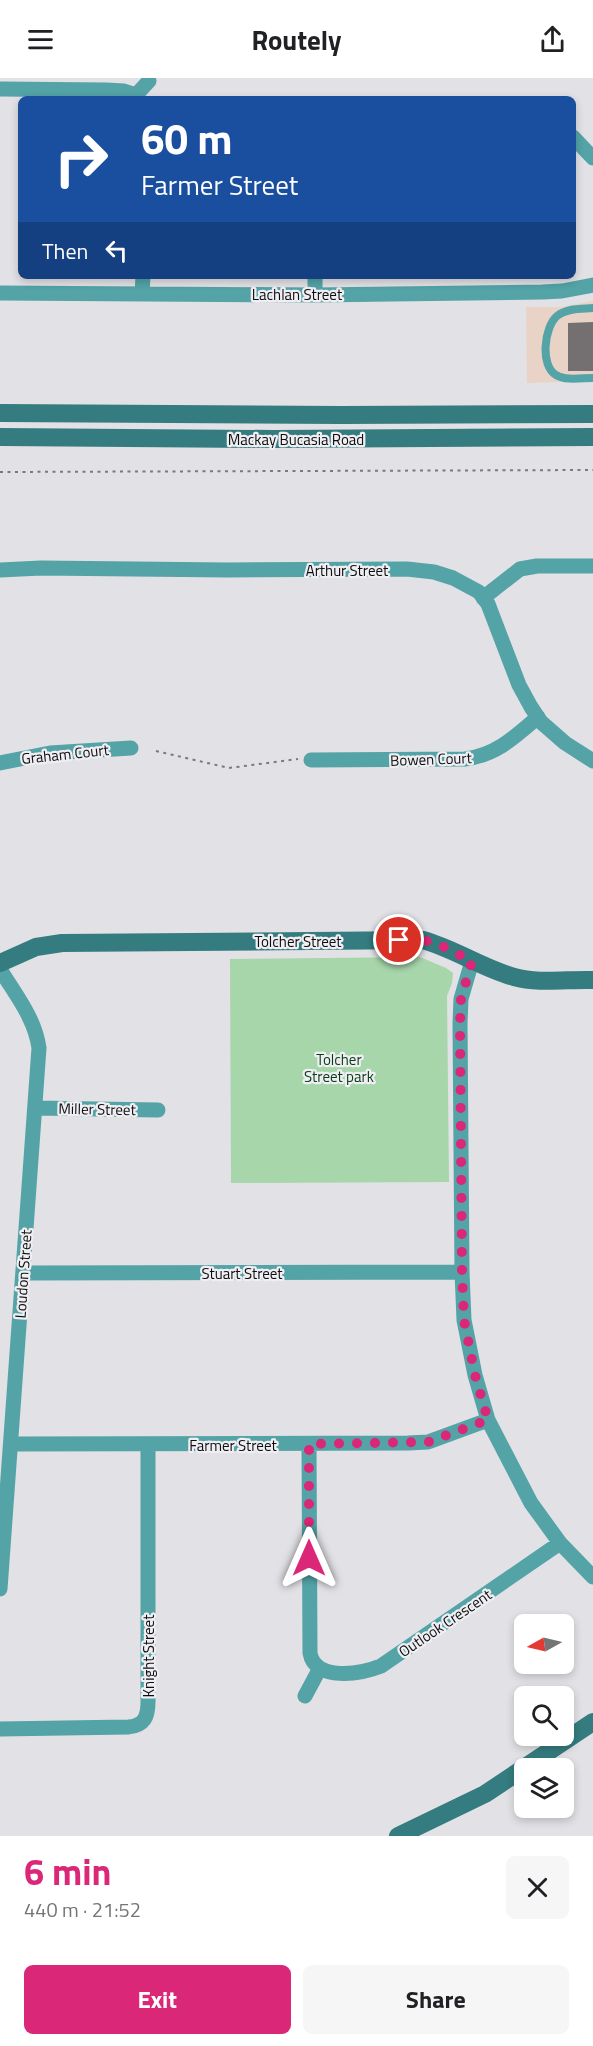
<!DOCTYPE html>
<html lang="en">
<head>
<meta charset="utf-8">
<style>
	:root { --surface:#fff; --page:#f6f6f6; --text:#202124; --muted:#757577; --accent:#db2777 }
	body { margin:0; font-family:"Titillium Web",sans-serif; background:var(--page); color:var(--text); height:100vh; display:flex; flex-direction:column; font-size:22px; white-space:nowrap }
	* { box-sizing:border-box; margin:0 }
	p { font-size:20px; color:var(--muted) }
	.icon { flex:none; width:33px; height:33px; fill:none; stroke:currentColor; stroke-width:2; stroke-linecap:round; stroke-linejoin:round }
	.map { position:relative; height:1758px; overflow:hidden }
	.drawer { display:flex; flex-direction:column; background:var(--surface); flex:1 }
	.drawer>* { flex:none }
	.top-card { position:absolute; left:18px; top:18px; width:558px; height:183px; border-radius:9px; box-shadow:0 3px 9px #0003; background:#1a4fa0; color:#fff; overflow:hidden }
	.needle { width:39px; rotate:262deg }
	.controls { position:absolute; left:514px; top:1536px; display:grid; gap:12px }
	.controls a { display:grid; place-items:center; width:60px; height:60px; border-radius:9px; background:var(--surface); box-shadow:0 3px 9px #0003; font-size:30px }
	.pin { position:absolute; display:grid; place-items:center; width:51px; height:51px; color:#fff; margin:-26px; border:3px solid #fff; border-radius:50%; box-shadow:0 2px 6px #0007 }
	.me { position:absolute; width:66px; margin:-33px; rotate:0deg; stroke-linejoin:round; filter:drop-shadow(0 0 4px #0008) }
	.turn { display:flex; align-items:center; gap:21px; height:126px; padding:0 24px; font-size:27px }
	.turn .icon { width:78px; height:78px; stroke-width:2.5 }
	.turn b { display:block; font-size:42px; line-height:51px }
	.then { display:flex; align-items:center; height:57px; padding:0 24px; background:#0003; gap:12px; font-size:22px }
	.round { display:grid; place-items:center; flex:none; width:63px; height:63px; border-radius:9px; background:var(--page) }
	.overview { display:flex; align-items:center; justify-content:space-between; height:102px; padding:0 24px }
	h1 { font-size:36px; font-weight:700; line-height:45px; color:var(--accent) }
	.action { display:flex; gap:12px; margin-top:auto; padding:12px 24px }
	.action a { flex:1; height:69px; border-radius:9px; background:var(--accent); color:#fff; font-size:24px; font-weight:700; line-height:69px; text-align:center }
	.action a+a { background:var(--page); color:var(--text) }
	header { display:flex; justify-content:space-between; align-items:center; height:78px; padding:0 24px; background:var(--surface); font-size:27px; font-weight:700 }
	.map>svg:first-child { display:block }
	.commercial { fill:#e9d3c6 }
	.green { fill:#a7d6ab }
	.building { fill:#747072 }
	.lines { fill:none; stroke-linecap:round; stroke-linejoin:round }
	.path { stroke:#7a797c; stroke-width:2; stroke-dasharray:3 4.5; stroke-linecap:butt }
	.lane { stroke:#53a3a7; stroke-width:8 }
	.street { stroke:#53a3a7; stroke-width:15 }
	.secondary { stroke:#347c7f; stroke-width:18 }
	.route { stroke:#db2777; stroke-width:10; stroke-dasharray:0 18 }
	.labels { text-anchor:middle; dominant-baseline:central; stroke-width:4.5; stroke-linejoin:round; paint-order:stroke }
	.street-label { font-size:15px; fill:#0e0e0f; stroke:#efeef2 }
	.park-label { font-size:15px; fill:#073d14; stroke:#efeef2 }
</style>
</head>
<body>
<header><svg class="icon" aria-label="menu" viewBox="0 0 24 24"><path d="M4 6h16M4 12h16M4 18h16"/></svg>Routely<svg class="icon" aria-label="share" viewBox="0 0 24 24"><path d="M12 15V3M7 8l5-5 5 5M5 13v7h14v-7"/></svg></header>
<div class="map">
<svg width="593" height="1758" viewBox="0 0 593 1758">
	<rect width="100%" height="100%" fill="#e2e1e5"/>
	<path class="commercial" d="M593,223V303L527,305L526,229H560Z"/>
	<path class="green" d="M420,879L446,890L453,895L452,905L447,918L449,1104L231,1105L230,881Z"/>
	<path class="building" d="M593,244V293H568V245Z"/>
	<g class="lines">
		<path class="path" d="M0,394L593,392
			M156,673L229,690L298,681"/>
		<path class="lane" d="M593,230C581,231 567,230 557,238C544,249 540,288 556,297C566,303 581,300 593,300"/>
		<path class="street" d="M0,11L106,12L124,13L136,17L138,21
			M136,17L149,3
			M573,59L593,80
			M0,215L315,217L542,214L562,213L593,207
			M142,216L143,198
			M315,217V198
			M0,492L41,490L228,492L407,491L434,494L453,500L479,514L488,526L519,607L531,629L541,644L565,665L593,683
			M483,520L520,491L537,488H593
			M311,682L465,681C496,677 515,659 538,639
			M0,685L50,675L131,670
			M472,883L461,921L460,945L462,1194L464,1242L475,1297L488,1342L531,1425L560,1465L593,1499
			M0,891C15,916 35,940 39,970L0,1511
			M35,1030L158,1032
			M23,1195L462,1194
			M11,1366L408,1365L428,1364L488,1342
			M309,1366L310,1575C315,1604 361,1596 381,1588L560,1465
			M305,1618L320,1590
			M0,1651L128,1649C144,1648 148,1639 148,1624V1367"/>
		<path class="secondary" d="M0,335L341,337L593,336
			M0,359L273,361L593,359
			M0,885L36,869L62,865L423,862C455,871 482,890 514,899C539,906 568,901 593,902
			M398,1758L485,1716L593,1644"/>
	</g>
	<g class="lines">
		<path class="route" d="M309,1480V1366L428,1364L488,1342L475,1297L464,1242L462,1194L460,945L461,921L472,883L438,866L423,862H399"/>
	</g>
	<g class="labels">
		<g class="street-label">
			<text x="297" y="216">Lachlan Street</text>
			<text x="296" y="361">Mackay Bucasia Road</text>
			<text x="347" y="492">Arthur Street</text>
			<text transform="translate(65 676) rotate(-6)">Graham Court</text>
			<text transform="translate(431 681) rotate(-2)">Bowen Court</text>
			<text x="298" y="863">Tolcher Street</text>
			<text transform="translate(97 1031) rotate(1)">Miller Street</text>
			<text x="242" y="1195">Stuart Street</text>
			<text transform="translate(23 1196) rotate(-86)">Loudon Street</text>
			<text x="233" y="1367">Farmer Street</text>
			<text transform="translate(445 1545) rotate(-34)">Outlook Crescent</text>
			<text transform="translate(148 1578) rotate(-90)">Knight Street</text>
		</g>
		<g class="park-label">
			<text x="339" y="981">Tolcher<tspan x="339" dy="17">Street park</tspan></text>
		</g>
	</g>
</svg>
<div class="controls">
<a><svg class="needle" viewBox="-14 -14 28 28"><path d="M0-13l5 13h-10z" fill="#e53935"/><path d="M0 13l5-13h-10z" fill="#757577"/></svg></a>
<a><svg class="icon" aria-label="search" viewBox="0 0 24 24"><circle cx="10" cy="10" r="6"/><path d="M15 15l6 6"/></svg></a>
<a><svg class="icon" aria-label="layers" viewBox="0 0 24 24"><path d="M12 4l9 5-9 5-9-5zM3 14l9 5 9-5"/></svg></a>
</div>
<div class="pin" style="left:399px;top:862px;background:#d93025"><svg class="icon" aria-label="arrive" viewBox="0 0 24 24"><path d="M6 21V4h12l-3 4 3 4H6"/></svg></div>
<svg class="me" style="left:309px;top:1480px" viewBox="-20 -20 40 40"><path d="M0-17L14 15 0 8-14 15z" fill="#db2777" stroke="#fff" stroke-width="4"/></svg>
<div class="top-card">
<div class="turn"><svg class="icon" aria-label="right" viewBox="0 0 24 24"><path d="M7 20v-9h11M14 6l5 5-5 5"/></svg><div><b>60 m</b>Farmer Street</div></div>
<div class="then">Then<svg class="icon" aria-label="left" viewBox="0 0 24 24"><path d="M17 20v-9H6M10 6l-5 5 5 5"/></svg></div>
</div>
</div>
<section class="drawer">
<div class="overview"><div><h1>6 min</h1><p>440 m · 21:52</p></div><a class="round"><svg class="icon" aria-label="close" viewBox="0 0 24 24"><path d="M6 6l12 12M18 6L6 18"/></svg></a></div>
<div class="action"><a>Exit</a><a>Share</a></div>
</section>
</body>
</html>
